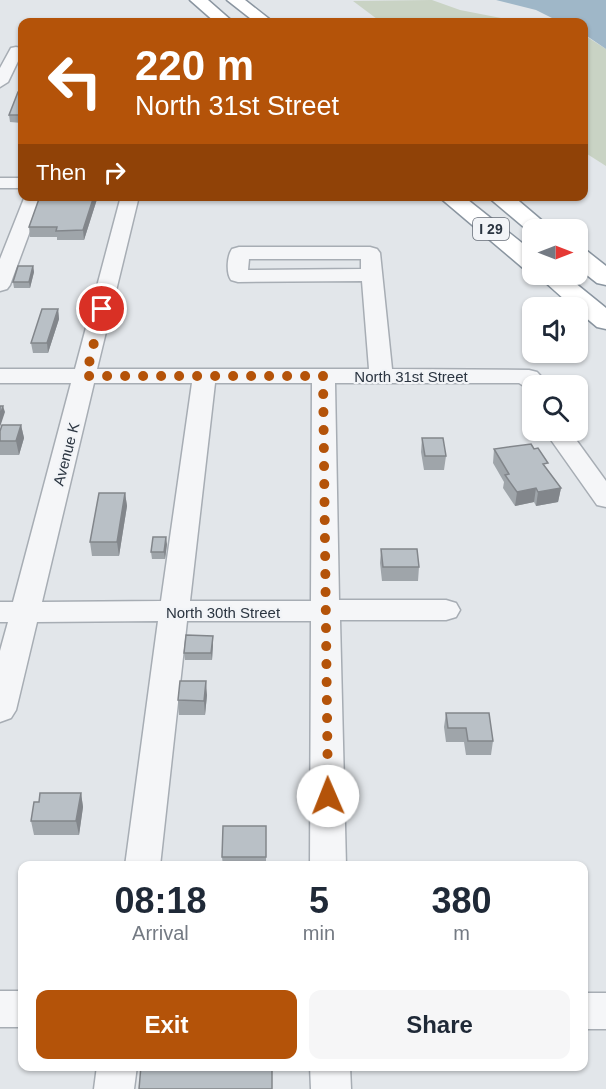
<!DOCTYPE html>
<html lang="en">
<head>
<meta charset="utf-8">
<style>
	:root { --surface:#fff; --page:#f6f6f7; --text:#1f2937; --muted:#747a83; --accent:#b45309 }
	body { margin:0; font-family:Helvetica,sans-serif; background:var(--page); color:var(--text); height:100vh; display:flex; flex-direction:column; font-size:22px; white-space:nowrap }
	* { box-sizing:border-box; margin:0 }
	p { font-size:20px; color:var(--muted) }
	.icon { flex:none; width:33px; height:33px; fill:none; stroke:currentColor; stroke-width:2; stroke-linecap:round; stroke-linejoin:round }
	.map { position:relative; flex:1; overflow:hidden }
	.side { position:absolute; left:18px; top:861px; width:570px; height:210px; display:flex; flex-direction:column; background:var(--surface); border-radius:12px; box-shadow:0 2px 4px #0004 }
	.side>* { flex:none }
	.top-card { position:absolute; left:18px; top:18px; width:570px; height:183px; border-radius:12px; box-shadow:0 2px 4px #0004; background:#b45309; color:#fff; overflow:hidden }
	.needle { width:39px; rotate:90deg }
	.fabs { position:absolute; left:522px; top:219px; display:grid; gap:12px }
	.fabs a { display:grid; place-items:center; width:66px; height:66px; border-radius:12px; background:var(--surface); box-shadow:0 2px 4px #0004; font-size:30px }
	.pin { position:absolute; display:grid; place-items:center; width:51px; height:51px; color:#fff; margin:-26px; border:3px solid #fff; border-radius:50%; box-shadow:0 2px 6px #0007 }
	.me { position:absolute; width:66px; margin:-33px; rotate:359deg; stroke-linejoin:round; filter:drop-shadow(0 0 4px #0008) }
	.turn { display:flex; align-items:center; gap:21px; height:126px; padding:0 18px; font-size:27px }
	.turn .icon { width:78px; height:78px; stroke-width:2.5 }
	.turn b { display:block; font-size:42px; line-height:51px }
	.then { display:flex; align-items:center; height:57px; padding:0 18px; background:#0003; gap:12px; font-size:22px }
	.eta { display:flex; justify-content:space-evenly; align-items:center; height:102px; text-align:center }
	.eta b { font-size:36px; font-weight:600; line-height:42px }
	.cta { display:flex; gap:12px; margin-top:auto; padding:12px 18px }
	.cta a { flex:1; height:69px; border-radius:12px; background:var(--accent); color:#fff; font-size:24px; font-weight:600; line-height:69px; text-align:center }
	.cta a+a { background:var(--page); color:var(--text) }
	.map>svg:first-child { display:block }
	.green { fill:#c9d3c4 }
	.water { fill:#9fb7c8 }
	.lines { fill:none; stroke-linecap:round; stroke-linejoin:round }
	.minor-casing { stroke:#a7adb4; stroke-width:3 }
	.highway-casing { stroke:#8a95a0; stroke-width:3 }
	.minor { fill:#f5f6f8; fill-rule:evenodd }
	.highway { fill:#fff; fill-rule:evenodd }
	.wall { fill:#9fa5aa }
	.shaded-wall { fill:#82868b }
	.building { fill:#b9c0c6; stroke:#82868b; stroke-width:1.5 }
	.route { stroke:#b45309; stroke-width:10; stroke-dasharray:0 18 }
	.labels { text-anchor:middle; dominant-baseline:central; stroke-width:4.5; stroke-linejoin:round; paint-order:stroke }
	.shield { fill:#f2f4f7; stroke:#676e78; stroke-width:1.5 }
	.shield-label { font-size:14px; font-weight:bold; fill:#2b3541 }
	.street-label { font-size:15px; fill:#2b3541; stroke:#f2f4f7 }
</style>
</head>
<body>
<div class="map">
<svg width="606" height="1089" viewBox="0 0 606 1089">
	<rect width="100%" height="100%" fill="#e2e6ea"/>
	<path class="green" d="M432,0L460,10L522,22H381L353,1Z
		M584,35L606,49V166L584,152Z"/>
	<path class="water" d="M496,0H606V49L584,34V22H560L536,10Z"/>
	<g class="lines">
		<defs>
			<path id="minor" d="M16,47L21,48L22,53L8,82L0,87V68L11,48Z
				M0,178H22V188H0Z
				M25,196H43L10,285L7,289L0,291V259Z
				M121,196H139L97,369H369L362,281L238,282L231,280C226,273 227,256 232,249L239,247H370L377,249L380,253L392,369L529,370L537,372L550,386H532V391L519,383H335L339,600H446L456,603L460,610L456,617L446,620H340L346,866H310L311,621H187L160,866H125L158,621L37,622L16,710L11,718L0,722V651L8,622H0V602H13L71,383H0V369H75ZM249,259H361V269L248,270ZM94,383H192L161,601L42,602ZM215,383H312L311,601H190Z
				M544,430H569L606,481V507L597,505Z
				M0,991H22V1027H0Z
				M584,993H606V1029H584Z
				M97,1066H137L134,1089H94Z
				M310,1066H350L351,1089H311Z"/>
			<path id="highway" d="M190,0H208L233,22H215Z
				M227,0H245L273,22H255Z
				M438,196H463L532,251V270L523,268Z
				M487,196H513L553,230H532V234Z
				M578,249L587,251L606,266V285L597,283L578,268Z
				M536,274H564L606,308V329L597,327L578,311V308H574Z"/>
		</defs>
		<use href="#minor" class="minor-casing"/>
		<use href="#highway" class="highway-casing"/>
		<use href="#minor" class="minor"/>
		<use href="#highway" class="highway"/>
	</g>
	<path class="wall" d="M22,92V123L10,122L9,115Z
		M40,196H98L84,240H57V237H30L29,227Z
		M33,266L34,272L30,288H14L13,282Z
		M58,309L59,319L48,353H33L31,343Z
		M21,425L24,438L19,455H0V431Z
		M422,438L446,456L444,470H424L421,452Z
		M494,449L547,469L561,488L558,502L536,506L534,502L515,506L503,488L504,482L493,463Z
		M125,493L127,506L119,556H92L90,542Z
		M167,544L165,559H152L151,552Z
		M381,549L419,567L418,581H382L380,563Z
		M213,636V643L212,660H185L184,653Z
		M207,695L205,715H179L178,700Z
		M446,713L493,741L491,755H466L464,742H446L444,727Z
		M81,793L83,807L79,835H34L31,821L39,802Z
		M266,826V866H223L222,857Z"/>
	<path class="shaded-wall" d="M94,196H98L84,240L83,230Z
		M33,266L34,272L30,288L29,282Z
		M58,309L59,319L48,353L47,343Z
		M3,406L5,412L0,427V416Z
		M21,425L24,438L19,455L16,441Z
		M536,488L534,502L515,506L517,492Z
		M561,488L558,502L536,506L538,492Z
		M125,493L127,506L119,556L117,542Z
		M166,537L167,544L165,559L164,552Z
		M213,636V643L212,660L211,653Z
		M206,681L207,695L205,715L204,701Z
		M81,793L83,807L79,835L76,821Z"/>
	<path class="building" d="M18,92H22V115H9Z
		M40,196H94L83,230L56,231L57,227H29Z
		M18,266H33L29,282H13Z
		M42,309H58L47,343H31Z
		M0,406H3L0,416Z
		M2,425H21L16,441H0V431Z
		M422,438H443L446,456H425Z
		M531,444L534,449L538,448L548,463L543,464L561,488L538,492L536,488L517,492L505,475L509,474L494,449Z
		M99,493H125L117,542H90Z
		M153,537H166L164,552H151Z
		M381,549H417L419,567H383Z
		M186,635L213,636L211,653H184Z
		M180,681H206L204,701L178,700Z
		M446,713H489L493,741H468L466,728H448Z
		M40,793H81L76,821H31L34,802H39Z
		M223,826H266V857H222Z
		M141,1066H272V1089H139Z"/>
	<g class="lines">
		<path class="route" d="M102,309L86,376H323L328,796"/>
	</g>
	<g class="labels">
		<rect class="shield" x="473" y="218" width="36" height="22" rx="4.5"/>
		<g class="shield-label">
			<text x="491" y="229">I 29</text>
		</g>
		<g class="street-label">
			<text x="411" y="376">North 31st Street</text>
			<text transform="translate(66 454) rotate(-75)">Avenue K</text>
			<text x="223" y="612">North 30th Street</text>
		</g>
	</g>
</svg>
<div class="fabs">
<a><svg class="needle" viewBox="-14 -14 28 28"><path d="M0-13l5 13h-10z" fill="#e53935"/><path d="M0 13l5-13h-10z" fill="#747a83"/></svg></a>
<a><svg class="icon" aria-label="sound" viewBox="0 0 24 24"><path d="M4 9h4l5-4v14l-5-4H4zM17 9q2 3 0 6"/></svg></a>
<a><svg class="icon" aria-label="search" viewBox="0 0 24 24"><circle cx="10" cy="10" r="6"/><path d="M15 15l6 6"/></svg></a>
</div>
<div class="pin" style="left:102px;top:309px;background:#d93025"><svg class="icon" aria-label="arrive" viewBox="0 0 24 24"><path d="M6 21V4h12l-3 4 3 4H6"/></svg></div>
<svg class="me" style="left:328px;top:796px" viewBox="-20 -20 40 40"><circle r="19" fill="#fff"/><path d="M0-13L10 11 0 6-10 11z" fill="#b45309"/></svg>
<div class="top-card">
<div class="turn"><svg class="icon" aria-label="left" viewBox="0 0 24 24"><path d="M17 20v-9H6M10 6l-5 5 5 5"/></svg><div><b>220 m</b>North 31st Street</div></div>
<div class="then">Then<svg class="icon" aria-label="right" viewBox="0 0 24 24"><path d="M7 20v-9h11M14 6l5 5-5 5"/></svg></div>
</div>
<section class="side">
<div class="eta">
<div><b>08:18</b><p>Arrival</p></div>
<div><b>5</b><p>min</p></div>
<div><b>380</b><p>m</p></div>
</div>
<div class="cta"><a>Exit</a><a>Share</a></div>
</section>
</div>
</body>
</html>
